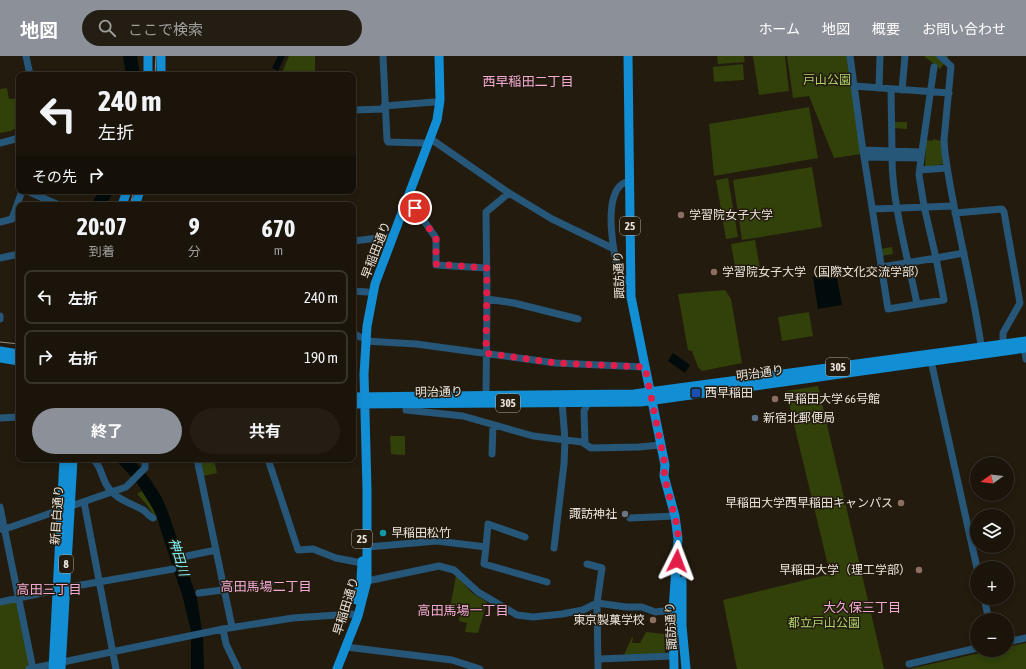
<!DOCTYPE html>
<html lang="ja">
<head>
<meta charset="utf-8">
<style>
	:root { --surface:#1a140a; --page:#231d13; --text:#f1f3f6; --muted:#9f9e9c; --line:#38332b; --accent:#8c9099 }
	body { margin:0; font-family:"Asap Condensed","Noto Sans JP",sans-serif; background:var(--page); color:var(--text); height:100vh; display:flex; flex-direction:column; font-size:15px; white-space:nowrap }
	* { box-sizing:border-box; margin:0 }
	p { font-size:13px; color:var(--muted) }
	.icon { flex:none; width:22px; height:22px; fill:none; stroke:currentColor; stroke-width:2; stroke-linecap:round; stroke-linejoin:round }
	.map { position:relative; flex:1; overflow:hidden }
	.side { position:absolute; left:16px; top:146px; width:340px; height:260px; display:flex; flex-direction:column; background:var(--surface); border-radius:8px; box-shadow:0 2px 6px #0003,0 0 0 1px var(--line) }
	.side>* { flex:none }
	.hud { position:absolute; left:16px; top:16px; width:340px; height:122px; border-radius:8px; box-shadow:0 2px 6px #0003,0 0 0 1px var(--line); background:#1a140a; color:var(--text); overflow:hidden }
	.needle { width:26px; rotate:256deg }
	.tools { position:absolute; left:970px; top:401px; display:grid; gap:8px }
	.tools a { display:grid; place-items:center; width:44px; height:44px; border-radius:50%; background:var(--surface); box-shadow:0 2px 6px #0003,0 0 0 1px var(--line); font-size:20px }
	.pin { position:absolute; display:grid; place-items:center; width:34px; height:34px; color:#fff; margin:-17px; border:2px solid #fff; border-radius:50%; box-shadow:0 1px 4px #0007 }
	.me { position:absolute; width:44px; margin:-22px; rotate:3deg; stroke-linejoin:round; filter:drop-shadow(0 0 3px #0008) }
	.turn { display:flex; align-items:center; gap:14px; height:84px; padding:0 16px; font-size:18px }
	.turn .icon { width:52px; height:52px; stroke-width:2.5 }
	.turn b { display:block; font-size:28px; line-height:34px }
	.then { display:flex; align-items:center; height:38px; padding:0 16px; background:#0003; gap:8px; font-size:15px }
	.eta { display:flex; justify-content:space-evenly; align-items:center; height:68px; text-align:center }
	.eta b { font-size:24px; font-weight:700; line-height:28px }
	.action { display:flex; gap:8px; margin-top:auto; padding:8px 16px }
	.action a { flex:1; height:46px; border-radius:24px; background:var(--accent); color:#fff; font-size:16px; font-weight:700; line-height:46px; text-align:center }
	.action a+a { background:var(--page); color:var(--text) }
	ul { padding:0; list-style:none }
	li { display:flex; align-items:center; gap:12px; height:54px; margin:0 8px 6px; padding:0 8px; border:2px solid var(--line); border-radius:8px }
	li div { flex:1 }
	li b { display:block; font-size:15px }
	li em { font-style:normal }
	header { display:flex; align-items:center; gap:24px; box-sizing:border-box; height:56px; padding:0 20px; background:var(--accent); color:#fff }
	header strong { font-size:19px }
	nav { display:flex; gap:22px; margin-inline-start:auto; font-size:14px }
	.search { width:280px; height:36px; background:var(--page); display:flex; align-items:center; gap:10px; box-sizing:border-box; padding:0 14px; border-radius:22px; color:var(--muted); font-size:15px }
	.map>svg:first-child { display:block }
	.green { fill:#314109 }
	.water { fill:#010b0c }
	.lines { fill:none; stroke-linecap:round; stroke-linejoin:round }
	.minor { stroke:#265678; stroke-width:7 }
	.major { stroke:#128ed4; stroke-width:9 }
	.tram { stroke:#928c81; stroke-width:1 }
	.route { stroke:#e11d48; stroke-width:7; stroke-dasharray:0 12.6 }
	.education-dot { fill:#8d6e63; stroke:#231b0e; stroke-width:1.5 }
	.transit-dot { fill:#1a4fb4; stroke:#231b0e; stroke-width:1.5 }
	.service-dot { fill:#5c6f8a; stroke:#231b0e; stroke-width:1.5 }
	.worship-dot { fill:#6b7280; stroke:#231b0e; stroke-width:1.5 }
	.culture-dot { fill:#0f9aa8; stroke:#231b0e; stroke-width:1.5 }
	.labels { text-anchor:middle; dominant-baseline:central; stroke-width:3; stroke-linejoin:round; paint-order:stroke }
	.shield { fill:#231b0e; stroke:#afa99f; stroke-width:1 }
	.shield-label { font-size:11px; font-weight:bold; fill:#ebe6dd }
	.park-label { font-size:12px; fill:#b1d46b; stroke:#231b0e }
	.poi-label { font-size:12px; fill:#ebe6dd; stroke:#231b0e; text-anchor:start }
	.street-label { font-size:12px; fill:#ebe6dd; stroke:#231b0e }
	.neighbourhood-label { font-size:13px; fill:#f2aad4; stroke:#231b0e }
	.water-label { font-size:13px; font-style:italic; fill:#7efafd; stroke:#231b0e }
</style>
</head>
<body>
<header>
<strong>地図</strong>
<div class="search"><svg class="icon" aria-label="search" viewBox="0 0 24 24"><circle cx="10" cy="10" r="6"/><path d="M15 15l6 6"/></svg>ここで検索</div>
<nav><a>ホーム</a><a>地図</a><a>概要</a><a>お問い合わせ</a></nav>
</header>
<div class="map">
<svg width="1026" height="613" viewBox="0 0 1026 613">
	<rect width="100%" height="100%" fill="#231b0e"/>
	<path class="green" d="M289,0H315V19H281Z
		M717,0H744L745,6L718,8Z
		M753,0H785L789,35L759,39Z
		M787,0H848L861,98L834,102L809,40L793,42Z
		M924,0H948V3L940,13Z
		M743,8L744,24L714,26L713,11Z
		M7,32L9,43L19,42V70L11,75L0,77V33Z
		M809,51L818,102L714,120L709,68Z
		M893,66H907V73L893,72Z
		M933,83L941,85L943,108L925,111L926,84L933,85Z
		M812,111L822,171L742,184L733,124Z
		M728,122L738,181L726,183L716,124Z
		M755,184L760,213L736,217L731,188Z
		M892,191L893,198L881,200L880,193Z
		M725,234L731,243L742,307L702,315L698,311L692,295L688,294L678,238Z
		M809,256L813,280L782,285L778,261Z
		M818,330L884,613H737L723,544L830,518L786,335Z
		M390,380H405V399L391,398Z
		M214,403L217,417L204,420L200,406Z
		M142,435L152,450L159,468L147,449L137,438Z
		M456,519L472,537L487,546L478,577L465,576L467,567L459,565L460,555L450,553Z
		M14,545L16,547L29,607L28,612L24,613H0V548Z
		M646,576L664,578L665,598L623,601L632,581L633,582L632,587H640Z
		M1026,587V613H909L993,594H1007V591Z"/>
	<path class="water" d="M123,0H137L140,19H126Z
		M278,0H285L278,15L272,12Z
		M99,135H114L106,149H91Z
		M836,217L842,249L818,253L813,221Z
		M673,297L690,309L685,317L668,305Z
		M115,403H133L150,423L162,442L168,456L197,543L203,581L204,613H191V575L183,542L155,456L137,427Z"/>
	<g class="lines">
		<path class="minor" d="M26,0L30,19
			M383,0L387,84L388,86L423,87
			M850,0L862,88L888,253L944,244L936,202L964,197
			M940,0L951,10L944,84L945,97C954,164 973,229 982,296
			M854,30L949,37
			M879,32L880,0
			M891,33L892,95
			M902,34L905,0
			M384,50L434,46
			M353,54L384,53
			M431,83L509,137L552,163L612,192
			M0,87L19,82
			M864,94L921,96
			M865,101L921,102L919,119L924,150L936,202L882,211
			M892,101C892,148 908,202 917,248
			M921,102L934,11
			M920,114L947,112
			M629,125C626,126 621,128 619,131C604,149 614,199 619,219L630,227
			M27,135L59,149
			M406,148L415,152L436,182V209L487,212
			M873,153L954,150
			M955,157L1002,153L1004,156L1020,247L1003,277V288
			M0,166L12,163L22,135
			M353,185L387,181
			M0,202L19,198
			M353,235L367,236
			M487,243L486,156L509,137
			M0,260V263
			M353,277L360,281
			M365,285L416,288L556,307L645,311
			M1024,287L1026,303
			M931,305L977,512
			M486,339L487,243L514,247L578,263
			M406,354L463,360L533,380L582,386L591,392L639,391L660,389
			M0,362L19,361
			M585,388L584,355L588,347
			M492,398L493,369
			M93,403C101,410 101,419 106,428C114,443 129,446 143,454C147,456 148,460 153,462
			M197,403L232,571
			M268,403L298,494L313,493L336,502L362,507
			M84,446L116,613
			M0,451L33,613
			M630,462L675,460
			M0,473L8,472L126,431L145,412V403
			M368,491L437,485L486,491L488,468L525,481
			M486,491L484,508L547,526
			M554,492L564,408L565,384L562,346
			M187,500L216,494
			M587,508L602,512L597,547L598,613
			M367,525L439,510L454,514L478,536L517,559L533,561L562,558L583,554L597,547L626,551H642L655,556L673,554
			M64,532L173,513
			M199,537L270,528
			M984,542L989,564
			M0,546L56,534
			M223,573L226,588L238,613
			M1007,586L1026,582
			M346,591L452,604L480,613
			M599,603L673,600
			M909,608L977,592
			M29,613L223,573L293,562L352,558L358,560"/>
		<path class="major" d="M148,0V19
			M161,0V19
			M628,0L631,241L665,409L664,420L675,460L678,483L673,554L674,613
			M122,149L127,135
			M135,149L140,135
			M0,295L19,298
			M0,302L19,305
			M353,341L634,338L1026,285
			M353,348L641,346L1026,292
			M682,525V570L686,613
			M356,544L361,524L362,505
			M53,613L64,403
			M61,613L73,403
			M337,613L358,560L367,525V434L364,318L367,270L375,228L437,64L440,44L439,0"/>
		<path class="tram" d="M155,19L156,0
			M130,149L134,135
			M0,286L19,288"/>
	</g>
	<g class="lines">
		<path class="route" d="M415,152L436,182V208L487,212L486,297L556,307L645,311L665,409L664,420L678,473L677,505"/>
	</g>
	<g class="education-dot">
		<circle cx="681" cy="159" r="4"/>
		<circle cx="714" cy="216" r="4"/>
		<circle cx="775" cy="343" r="4"/>
		<circle cx="901" cy="447" r="4"/>
		<circle cx="919" cy="514" r="4"/>
		<circle cx="653" cy="564" r="4"/>
	</g>
	<rect class="transit-dot" x="691" y="332" width="10" height="10" rx="2"/>
	<circle class="service-dot" cx="755" cy="362" r="4"/>
	<circle class="worship-dot" cx="625" cy="458" r="4"/>
	<circle class="culture-dot" cx="383" cy="477" r="4"/>
	<g class="labels">
		<g class="shield">
			<rect x="620" y="161" width="20" height="18" rx="3"/>
			<rect x="826" y="302" width="24" height="18" rx="3"/>
			<rect x="496" y="338" width="24" height="18" rx="3"/>
			<rect x="352" y="474" width="20" height="18" rx="3"/>
			<rect x="59" y="499" width="14" height="18" rx="3"/>
		</g>
		<g class="shield-label">
			<text x="630" y="170">25</text>
			<text x="838" y="311">305</text>
			<text x="508" y="347">305</text>
			<text x="362" y="483">25</text>
			<text x="66" y="508">8</text>
		</g>
		<g class="park-label">
			<text x="827" y="24">戸山公園</text>
			<text x="824" y="567">都立戸山公園</text>
		</g>
		<g class="poi-label">
			<text x="689" y="159">学習院女子大学</text>
			<text x="722" y="216">学習院女子大学（国際文化交流学部）</text>
			<text x="705" y="337">西早稲田</text>
			<text x="783" y="343">早稲田大学 66号館</text>
			<text x="763" y="362">新宿北郵便局</text>
			<text x="893" y="447" text-anchor="end">早稲田大学西早稲田キャンパス</text>
			<text x="617" y="458" text-anchor="end">諏訪神社</text>
			<text x="391" y="477">早稲田松竹</text>
			<text x="911" y="514" text-anchor="end">早稲田大学（理工学部）</text>
			<text x="645" y="564" text-anchor="end">東京製菓学校</text>
		</g>
		<g class="street-label">
			<text transform="translate(376 194) rotate(-69)">早稲田通り</text>
			<text transform="translate(619 219) rotate(-92)">諏訪通り</text>
			<text transform="translate(760 317) rotate(-8)">明治通り</text>
			<text transform="translate(439 336) rotate(-1)">明治通り</text>
			<text transform="translate(57 459) rotate(-86)">新目白通り</text>
			<text transform="translate(346 550) rotate(-73)">早稲田通り</text>
			<text transform="translate(671 570) rotate(-93)">諏訪通り</text>
		</g>
		<g class="neighbourhood-label">
			<text x="528" y="25">西早稲田二丁目</text>
			<text x="266" y="530">高田馬場二丁目</text>
			<text x="49" y="533">高田三丁目</text>
			<text x="862" y="551">大久保三丁目</text>
			<text x="463" y="554">高田馬場一丁目</text>
		</g>
		<g class="water-label">
			<text transform="translate(179 501) rotate(73)">神田川</text>
		</g>
	</g>
</svg>
<div class="tools">
<a><svg class="needle" viewBox="-14 -14 28 28"><path d="M0-13l5 13h-10z" fill="#e53935"/><path d="M0 13l5-13h-10z" fill="#9f9e9c"/></svg></a>
<a><svg class="icon" aria-label="layers" viewBox="0 0 24 24"><path d="M12 4l9 5-9 5-9-5zM3 14l9 5 9-5"/></svg></a>
<a>+</a>
<a>−</a>
</div>
<div class="pin" style="left:415px;top:152px;background:#d93025"><svg class="icon" aria-label="arrive" viewBox="0 0 24 24"><path d="M6 21V4h12l-3 4 3 4H6"/></svg></div>
<svg class="me" style="left:677px;top:505px" viewBox="-20 -20 40 40"><path d="M0-17L14 15 0 8-14 15z" fill="#e11d48" stroke="#fff" stroke-width="4"/></svg>
<div class="hud">
<div class="turn"><svg class="icon" aria-label="left" viewBox="0 0 24 24"><path d="M17 20v-9H6M10 6l-5 5 5 5"/></svg><div><b>240 m</b>左折</div></div>
<div class="then">その先<svg class="icon" aria-label="right" viewBox="0 0 24 24"><path d="M7 20v-9h11M14 6l5 5-5 5"/></svg></div>
</div>
<section class="side">
<div class="eta">
<div><b>20:07</b><p>到着</p></div>
<div><b>9</b><p>分</p></div>
<div><b>670</b><p>m</p></div>
</div>
<ul>
<li><svg class="icon" aria-label="left" viewBox="0 0 24 24"><path d="M17 20v-9H6M10 6l-5 5 5 5"/></svg><div><b>左折</b></div><em>240 m</em></li>
<li><svg class="icon" aria-label="right" viewBox="0 0 24 24"><path d="M7 20v-9h11M14 6l5 5-5 5"/></svg><div><b>右折</b></div><em>190 m</em></li>
</ul>
<div class="action"><a>終了</a><a>共有</a></div>
</section>
</div>
</body>
</html>
